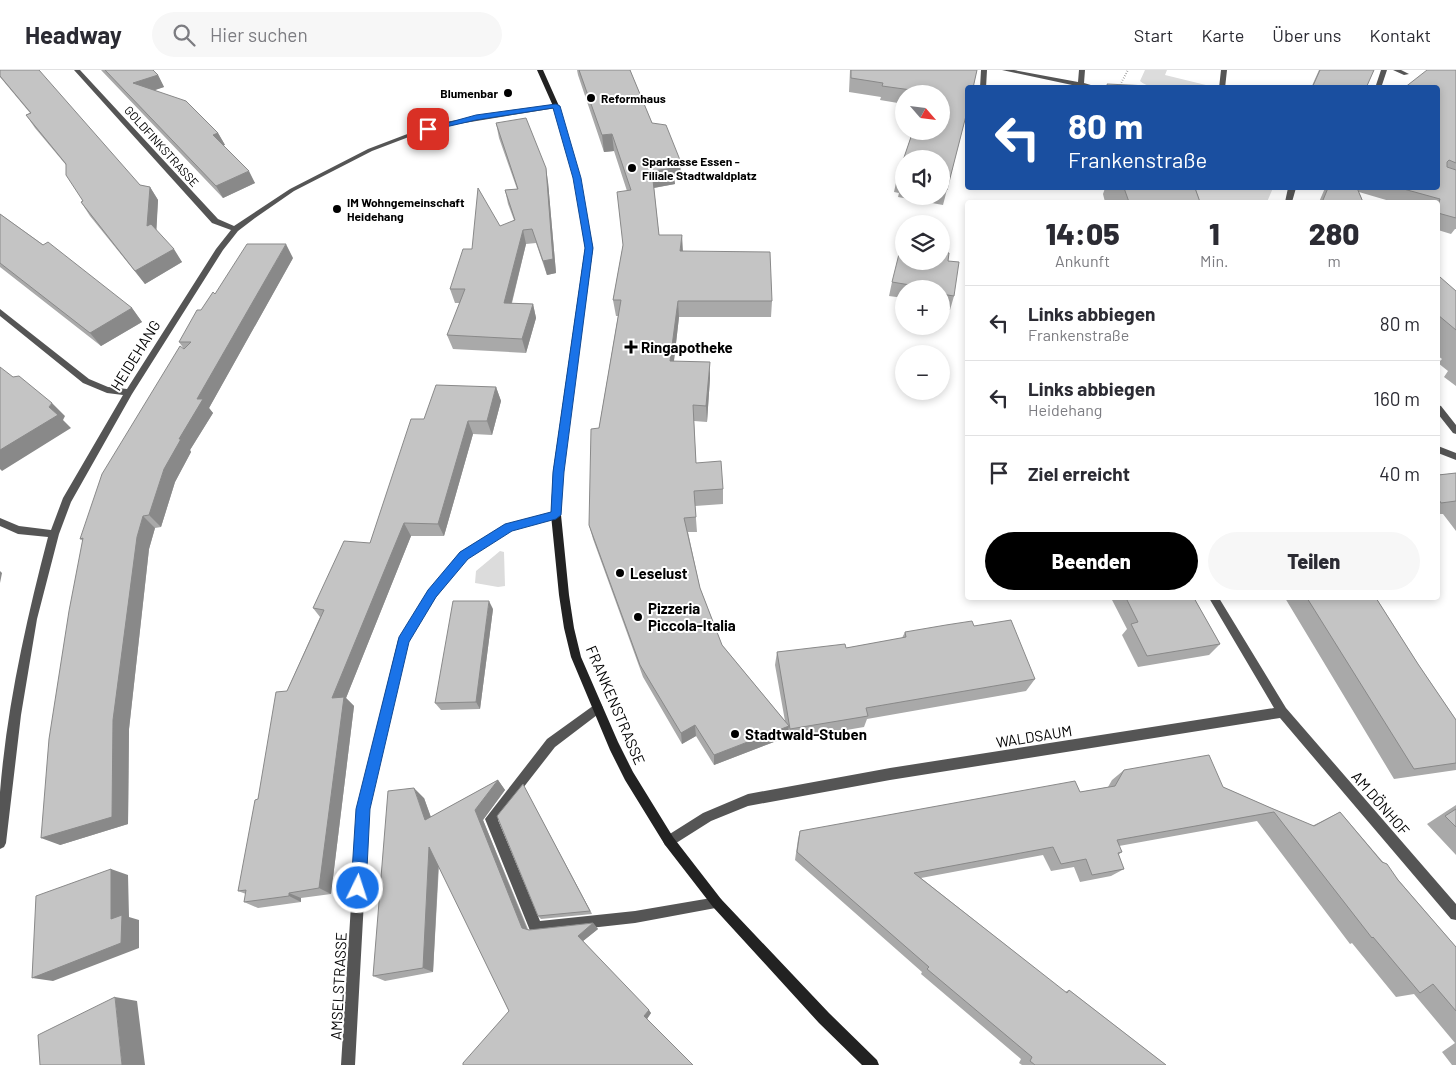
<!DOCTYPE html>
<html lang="de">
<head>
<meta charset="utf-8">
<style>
	:root { --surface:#fff; --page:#f7f7f7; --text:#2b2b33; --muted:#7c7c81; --line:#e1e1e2; --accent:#000 }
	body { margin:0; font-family:Barlow,sans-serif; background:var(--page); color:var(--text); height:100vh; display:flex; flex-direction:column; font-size:19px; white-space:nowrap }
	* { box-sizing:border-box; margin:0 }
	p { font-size:16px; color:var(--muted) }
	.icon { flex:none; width:28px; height:28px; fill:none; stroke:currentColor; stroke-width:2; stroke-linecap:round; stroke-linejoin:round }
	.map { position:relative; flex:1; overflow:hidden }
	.drawer { position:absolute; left:965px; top:130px; width:475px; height:400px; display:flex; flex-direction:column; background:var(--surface); border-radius:5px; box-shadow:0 2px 8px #0003 }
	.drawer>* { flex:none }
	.top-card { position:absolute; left:965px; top:15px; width:475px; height:105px; border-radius:5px; box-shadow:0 2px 8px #0003; background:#1a4fa0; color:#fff; overflow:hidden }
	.needle { width:32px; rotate:118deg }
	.fabs { position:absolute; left:895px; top:15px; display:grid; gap:10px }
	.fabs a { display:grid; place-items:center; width:55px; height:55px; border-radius:50%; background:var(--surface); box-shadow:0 2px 8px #0003; font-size:25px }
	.pin { position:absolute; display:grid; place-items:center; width:42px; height:42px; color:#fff; margin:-21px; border-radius:10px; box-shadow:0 2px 8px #0006 }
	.me { position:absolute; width:55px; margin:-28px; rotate:4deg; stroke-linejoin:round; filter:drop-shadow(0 0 4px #0008) }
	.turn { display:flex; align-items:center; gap:18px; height:105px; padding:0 20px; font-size:22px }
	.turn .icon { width:65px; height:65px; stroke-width:2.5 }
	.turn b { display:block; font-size:35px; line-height:42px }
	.eta { display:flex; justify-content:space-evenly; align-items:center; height:85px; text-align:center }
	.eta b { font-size:30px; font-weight:800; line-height:35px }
	.primary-button { display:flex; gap:10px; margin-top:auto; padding:10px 20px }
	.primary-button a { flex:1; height:58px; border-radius:30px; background:var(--accent); color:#fff; font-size:20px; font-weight:800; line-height:58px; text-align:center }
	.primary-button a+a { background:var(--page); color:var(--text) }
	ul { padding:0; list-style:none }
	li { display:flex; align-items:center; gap:15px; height:75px; padding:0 20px; border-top:1px solid var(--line) }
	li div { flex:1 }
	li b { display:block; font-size:19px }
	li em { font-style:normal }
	header { display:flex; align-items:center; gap:30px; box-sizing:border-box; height:70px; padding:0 25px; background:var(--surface); border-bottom:1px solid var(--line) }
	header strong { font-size:24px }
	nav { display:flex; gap:28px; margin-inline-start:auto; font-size:18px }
	.search { width:350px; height:45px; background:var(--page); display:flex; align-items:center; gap:12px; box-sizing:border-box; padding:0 18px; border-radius:28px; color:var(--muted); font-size:19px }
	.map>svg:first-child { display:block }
	.green { fill:#dcdcdc }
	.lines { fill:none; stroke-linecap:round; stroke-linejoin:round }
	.path { stroke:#777; stroke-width:2; stroke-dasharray:0.5 2; stroke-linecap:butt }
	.lane { fill:#555; fill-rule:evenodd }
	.street { fill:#555; fill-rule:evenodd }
	.secondary { fill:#222; fill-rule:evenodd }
	.wall { fill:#a9a9a9; fill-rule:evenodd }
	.shaded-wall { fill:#898989 }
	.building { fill:#c4c4c4; stroke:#898989 }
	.route { fill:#1a73e8; stroke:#114b97 }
	.poi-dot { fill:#000; stroke:#fff; stroke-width:2 }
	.labels { text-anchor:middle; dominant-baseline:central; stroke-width:4; stroke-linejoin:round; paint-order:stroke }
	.far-poi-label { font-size:12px; font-weight:bold; fill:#000; stroke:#fff; text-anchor:start }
	.far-street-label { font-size:12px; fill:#000; stroke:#fff }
	.poi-label { font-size:15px; font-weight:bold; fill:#000; stroke:#fff; text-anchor:start }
	.street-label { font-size:15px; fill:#000; stroke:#fff }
</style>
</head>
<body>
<header>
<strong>Headway</strong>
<div class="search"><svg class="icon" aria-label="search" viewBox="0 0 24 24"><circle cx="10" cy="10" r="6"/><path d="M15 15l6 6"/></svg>Hier suchen</div>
<nav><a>Start</a><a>Karte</a><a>Über uns</a><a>Kontakt</a></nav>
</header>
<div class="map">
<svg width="1456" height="995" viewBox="0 0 1456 995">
	<rect width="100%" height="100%" fill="#fff"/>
	<path class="green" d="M1145,0H1167L1165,5L1210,16L1209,18C1193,17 1150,22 1140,11Z
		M1189,118H1273L1267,132H1194Z
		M500,481L504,482L505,516L498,517L475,513L476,501Z"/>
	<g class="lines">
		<path class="path" d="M1119,17L1128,0"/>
		<path class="lane" d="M1221,0H1227L1225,18H1219Z
			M597,633L601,634L603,638L601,642L555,677L498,750L540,851L635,841L717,827L721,829L723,833L721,837L635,853L536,864L531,863L485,749L547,669Z"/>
		<path class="street" d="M74,0H80L218,149L234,156L290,119L368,79L410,63L445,52L556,34L559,36L556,38L446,56L414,65L372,81L294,121L255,148L238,161L223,180L132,324L71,432L59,464L37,549L21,645L6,773L4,777L0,779C0,760 0,741 0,722C7,636 26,551 48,467L18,464L0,456V448L19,456L51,460L63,428L123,325L107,323L83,313L0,246V239L89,309L108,317L127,319L216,179L231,160L212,153Z
			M981,0H987L986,18H980Z
			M1002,0H1014L1078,12L1079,0H1085L1084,13L1101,18H1086Z
			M1381,0H1387L1381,18H1375Z
			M1393,0H1401L1409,4L1404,5Z
			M1288,118H1296L1292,132H1285Z
			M1438,335L1441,336L1456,355V364L1453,363L1438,344Z
			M1438,376L1456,383V390L1438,383Z
			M556,441L559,442L561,445L559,448L512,460L468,488L436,527L408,571L369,739L355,995H341L357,739L398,570L428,521L460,482L506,454Z
			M1209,528H1219L1286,638L1456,834V850L1451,849L1280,648L890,710L748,736L711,751L673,775L669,777L665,775L663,771L665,767L703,743L748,724L890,698L1274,638Z"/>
		<path class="secondary" d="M537,0H543L559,36L580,108L593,178L563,402L561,445L569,525L574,558L581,587L618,672L633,702L673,767L721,829L829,943L877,990L879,995H862L819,953L713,837L665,775L625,710L610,680L571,587L564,558L559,525L551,445L553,402L585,178L574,108L553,36Z"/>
	</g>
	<path class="wall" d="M0,0L140,115L150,117L158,130L156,160L182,192L145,214L90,146L81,132L83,131L66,95L35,58L26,45L30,43L0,7Z
		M101,0H153L158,5L164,17L155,20L218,63L225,75H223L255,113L223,128Z
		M577,0H630L652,53L681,107L674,108L675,114L654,118L659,165L683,181L772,231L771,247H679L674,291L710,308L707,352L694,351L696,393L723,419V434L695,436L697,462H688L700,518L722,575L785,651L775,595L777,582L846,578L902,568L905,562L974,556L1035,609L1026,621L867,649L864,657L788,670L787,664V667L714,695L696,666L682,674L643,607L593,469L589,455L599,358L618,246H616L613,230L623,175L627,121L614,81L604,82L578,5Z
		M850,0H977L973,18H968V38L943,135L898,127L899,123L894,122L897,108L913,61H941V24H904V34L880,30L881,27L849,22ZM904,89H941V126H904Z
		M1319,0H1374L1366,18H1311Z
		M1456,0V159H1455L1451,164L1438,160V132H1393L1359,122L1363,132H1319L1325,118H1438Z
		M496,53L548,112L556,203L547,205L536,173L526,174L512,233L533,234L536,248L526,283L453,279L447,265L460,233H455L450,219L472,179L514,150L508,134L505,120L517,119L499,68Z
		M1105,118H1195L1200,132H1105L1103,124Z
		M0,144L132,238L142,252L101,276L0,197Z
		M293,188L209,338L213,343L190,380L191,382L175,412L161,457L155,458L149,479L129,659L128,754L60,775L83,471L80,469L184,279L179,272L201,240L215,224Z
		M948,191L954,226L950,240L941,239V219H904V228L889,226L892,212Z
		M1438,207L1456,221V316L1444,307L1448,301L1438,293L1442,289L1438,286Z
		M496,317L501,331L492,365L473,364L444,466H411L346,628L354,636L331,824L301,828V832L258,838L244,832L246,824L238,821L258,729L287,621L320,547L313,538L370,473L424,349Z
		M1456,403V461L1443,444H1438V405Z
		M1111,528H1194L1220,574L1209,585L1138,597L1122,565L1127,559Z
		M1285,528H1376L1418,594L1456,650V700L1394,709Z
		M493,539L480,639L441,640L435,633Z
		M1124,700L1223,717L1312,756L1340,742L1456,877V995H1452L1442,982L1455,973L1414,924L1396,927L1352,873L1350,874L1257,751L1119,776L1122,782L1118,785L1124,799L1111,806L1080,812L1074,797L1051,801L1043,785L921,808L1065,922L1069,920L1166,995H1022L1019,993L1021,989L921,904L922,902L795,790L798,769L800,761L1080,722L1108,717L1112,710Z
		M498,710L505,720L483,750L528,859L529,860L593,853L598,859L583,871L651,943L647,949L509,941L439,796L433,902L385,911L373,906L424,728L431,747Z
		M525,718L592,844L541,849L538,846Z
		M1456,735V785L1427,754Z"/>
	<path class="shaded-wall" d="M158,5L164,17L140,25L133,13Z
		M218,63L225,75L219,77L213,65Z
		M612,64L614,81L604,82L602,65Z
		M680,90L681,107L674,108L675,114L653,118L652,101L672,92Z
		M546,98L548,112L556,203L547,205L543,191Z
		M249,101L255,113L223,128L216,116Z
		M150,117L158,130L156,169L147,156Z
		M523,160L526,174L508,247L504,233Z
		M682,165L683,182L680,181Z
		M286,174L293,188L209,338L213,343L190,380L191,382L175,412L161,457L149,445L164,399L197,329Z
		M174,179L182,192L145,214L135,201Z
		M678,231L679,247L672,307L670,291Z
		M533,234L536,248L526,283L522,269Z
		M132,238L142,252L101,276L90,263Z
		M710,292V308L707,352L706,336Z
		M496,317L501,331L492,365L487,351Z
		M52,333L65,346L63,350L71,358L2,401L0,399V380L49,337Z
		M468,351L473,364L444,466L438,454Z
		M143,446L155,458L149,479L129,659L128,754L60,775L41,768L137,467Z
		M404,453L411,466L346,628L354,636L331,824L319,818L332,628Z
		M0,501L2,503L0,513Z
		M489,531L493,539L480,639L476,632Z
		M695,655L696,666L682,674L681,663Z
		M789,656L787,667L714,695V685Z
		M498,710L505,720L483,750L529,864L522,858L475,740Z
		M523,714L525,718L592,844L590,841Z
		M414,718L424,728L435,759L425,750Z
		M429,777L439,785L433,902L423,898Z
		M111,799L128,805L129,847L139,850V878L53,911L32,908L111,849Z
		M289,823L301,828V832L289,826Z
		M593,853L598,859L583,871L578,866Z
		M115,927L137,931L145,995H122Z
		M649,940L651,943L647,949L644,946Z"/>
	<path class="building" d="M0,0H39L140,115L150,117L147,156L151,154L174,179L135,201L81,132L83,131L66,105V94L26,45L31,43L0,6Z
		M105,0H153L158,5L133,13L186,31L218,63L213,65L249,101L216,116Z
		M579,0H630L652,53L666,55L680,90L672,92L674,98L652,101L659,165H682L680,181L770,182L772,231H678L670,291L710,292L706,336L693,335L696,393L721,391L723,419L694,421L696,447L684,448L700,518L722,575L789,656L714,685L695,655L681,663L640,595L589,455L591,359L599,358L621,230H613L623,175L617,122L631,120L612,64L602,65Z
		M851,0H977L973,18H968V38L947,120L941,119V89H904V114L900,113L902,109L897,108L913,61H941V24H926V22L882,16L883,13L851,8Z
		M1320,0H1374L1366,18H1312Z
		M1427,0H1456V93L1449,90L1447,92V97L1456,100V148L1438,143V136L1440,129L1400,118H1438V18H1404Z
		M1107,14L1169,17V18H1108Z
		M526,48L546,98L553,189L543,191L532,159L523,160L504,233L533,234L522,269L447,265L465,219H450L463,179H472L478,118L500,156L515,150L505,120L518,119L496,53Z
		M1124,118H1195L1200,132H1129Z
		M1328,118H1357L1363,132H1324L1323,130Z
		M0,144L43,175L48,172L132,238L90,263L0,193Z
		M903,168H904V191H941V182L949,183L948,191L959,192L954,226L941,224V219H928V218L892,212Z
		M247,174H286L197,329H203L179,369H181L164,399L149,445L143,446L137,467L113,650L112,747L41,768L49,669L69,541L83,468L80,469L102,404L180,276L184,279L191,272H179L197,240H201L213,222L215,224Z
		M1438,207H1440L1456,221V260L1438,245Z
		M0,297L13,307L19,306L52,333L49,337L58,345L0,380Z
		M436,315L496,317L487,351H468L438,454L404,453L332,628L344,627L319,818L289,823V826L244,832L246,820L238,821L255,730L258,729L276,622L287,621L324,540L313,538L344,471L370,473L411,349H424Z
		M1456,403V431L1441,433L1438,428V405Z
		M1126,528H1194L1220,574L1147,586L1131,554L1138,552Z
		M1307,528H1376L1418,594L1456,650V693L1414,699Z
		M453,531H489L476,632L435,633Z
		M1011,550L1035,609L866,638L868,646L790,659L777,582L845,574L846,578L906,567L905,562L946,555L972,551L974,556Z
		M1209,685L1223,717L1271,738L1314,756L1340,742L1382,792L1387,794L1398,810L1456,877V941L1433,914L1420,923L1373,867L1372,868L1274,742L1117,770L1122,782L1118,783L1124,799L1092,805L1086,789L1061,794L1053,777L914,803L1067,923L1069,920L1166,995H1035L1030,991L1032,987L927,899L929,897L797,782L800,761L1075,711L1080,722L1115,716L1124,700Z
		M498,710L475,740L522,858L529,860L593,853L578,866L649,940L644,946L693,995H463V993L509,941L429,777L423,898L373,906L388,721L414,718L425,750Z
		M523,714L590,841L538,846L497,746Z
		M1456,739V757L1445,746Z
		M111,799V849L122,845L121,873L32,908L36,826Z
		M115,927L122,995H40L38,965Z"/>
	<path class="route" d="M556,34L560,36L581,108L593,178L564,402L561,445L556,449L512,461L468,489L436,527L409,572L370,739L366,818L364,823L358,825L353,823L351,818L356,739L399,567L428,520L460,482L505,454L551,442L553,402L585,178L573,108L553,38L476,50L428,61L425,59L476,45Z"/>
	<g class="poi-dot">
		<circle cx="508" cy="23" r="5"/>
		<circle cx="591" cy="28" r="5"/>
		<circle cx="632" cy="98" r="5"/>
		<circle cx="337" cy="139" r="5"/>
		<path d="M628.5 269.5h5v5h5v5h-5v5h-5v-5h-5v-5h5z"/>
		<circle cx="620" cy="503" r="5"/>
		<circle cx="638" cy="547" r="5"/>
		<circle cx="735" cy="664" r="5"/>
	</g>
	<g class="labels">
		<g class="far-poi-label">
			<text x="498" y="23" text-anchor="end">Blumenbar</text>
			<text x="601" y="28">Reformhaus</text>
			<text x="642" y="91">Sparkasse Essen -<tspan x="642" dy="14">Filiale Stadtwaldplatz</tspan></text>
			<text x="347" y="132">IM Wohngemeinschaft<tspan x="347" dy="14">Heidehang</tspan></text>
		</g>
		<g class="far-street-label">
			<text transform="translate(162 76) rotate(48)">GOLDFINKSTRASSE</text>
		</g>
		<g class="poi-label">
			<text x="641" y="277">Ringapotheke</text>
			<text x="630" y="503">Leselust</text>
			<text x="648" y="538">Pizzeria<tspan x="648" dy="17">Piccola-Italia</tspan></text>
			<text x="745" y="664">Stadtwald-Stuben</text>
		</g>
		<g class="street-label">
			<text transform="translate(135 285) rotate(-58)">HEIDEHANG</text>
			<text transform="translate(616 635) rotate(67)">FRANKENSTRASSE</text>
			<text transform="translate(1034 666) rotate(-9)">WALDSAUM</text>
			<text transform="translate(1381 733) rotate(49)">AM DÖNHOF</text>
			<text transform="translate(338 916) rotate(-87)">AMSELSTRASSE</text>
		</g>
	</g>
</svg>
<div class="fabs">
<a><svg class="needle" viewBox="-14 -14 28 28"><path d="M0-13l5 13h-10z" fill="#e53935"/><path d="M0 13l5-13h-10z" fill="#7c7c81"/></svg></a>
<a><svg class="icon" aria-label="sound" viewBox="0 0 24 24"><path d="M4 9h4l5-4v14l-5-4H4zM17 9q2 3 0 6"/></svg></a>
<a><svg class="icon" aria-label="layers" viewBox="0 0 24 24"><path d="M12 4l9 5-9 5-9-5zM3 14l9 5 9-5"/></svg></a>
<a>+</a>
<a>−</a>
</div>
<div class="pin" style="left:428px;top:59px;background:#d93025"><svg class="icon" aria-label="arrive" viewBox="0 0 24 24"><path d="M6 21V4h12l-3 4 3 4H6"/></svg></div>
<svg class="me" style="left:358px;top:818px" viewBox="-20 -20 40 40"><circle r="17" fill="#1a73e8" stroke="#fff" stroke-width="3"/><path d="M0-11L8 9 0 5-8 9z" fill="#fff"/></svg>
<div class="top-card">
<div class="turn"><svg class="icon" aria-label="left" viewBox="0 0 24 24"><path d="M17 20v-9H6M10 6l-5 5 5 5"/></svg><div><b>80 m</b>Frankenstraße</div></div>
</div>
<section class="drawer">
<div class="eta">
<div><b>14:05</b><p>Ankunft</p></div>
<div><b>1</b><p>Min.</p></div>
<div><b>280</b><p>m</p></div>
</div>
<ul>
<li><svg class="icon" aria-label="left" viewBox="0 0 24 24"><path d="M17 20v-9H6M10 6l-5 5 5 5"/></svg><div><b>Links abbiegen</b><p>Frankenstraße</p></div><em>80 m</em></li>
<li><svg class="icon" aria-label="left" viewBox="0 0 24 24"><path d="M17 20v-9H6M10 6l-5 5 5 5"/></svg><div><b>Links abbiegen</b><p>Heidehang</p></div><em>160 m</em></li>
<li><svg class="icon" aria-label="arrive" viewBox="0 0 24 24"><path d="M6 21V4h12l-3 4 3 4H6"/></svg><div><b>Ziel erreicht</b></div><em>40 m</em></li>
</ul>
<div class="primary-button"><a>Beenden</a><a>Teilen</a></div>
</section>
</div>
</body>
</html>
